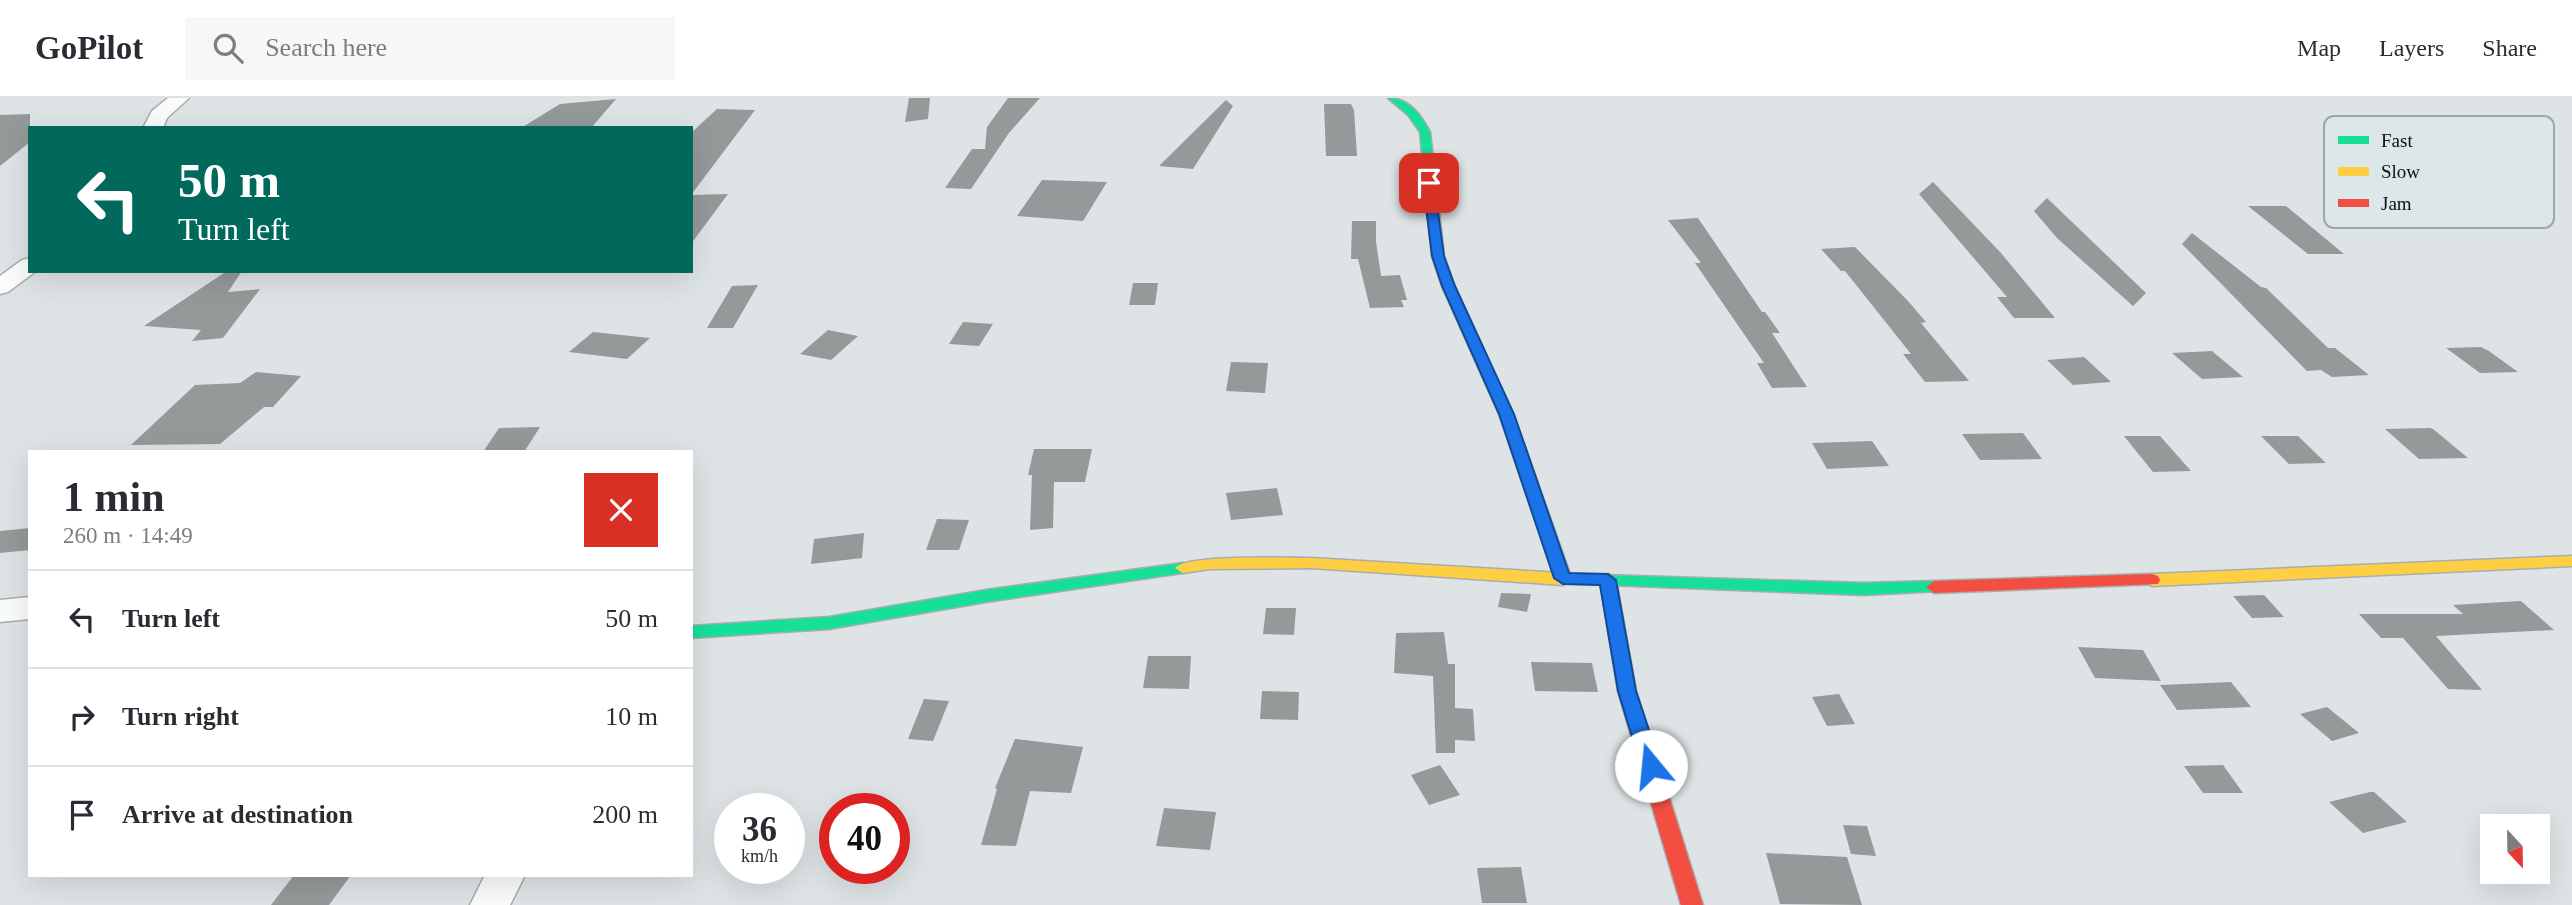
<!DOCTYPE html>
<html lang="en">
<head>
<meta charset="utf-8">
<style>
	:root { --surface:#fff; --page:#f7f7f7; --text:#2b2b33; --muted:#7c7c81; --line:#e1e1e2 }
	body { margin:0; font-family:"Times New Roman",serif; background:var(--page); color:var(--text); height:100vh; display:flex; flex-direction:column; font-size:26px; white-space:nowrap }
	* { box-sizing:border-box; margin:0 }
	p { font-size:23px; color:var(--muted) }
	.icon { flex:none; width:38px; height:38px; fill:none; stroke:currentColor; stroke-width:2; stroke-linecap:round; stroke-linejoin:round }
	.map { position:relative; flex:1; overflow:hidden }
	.drawer { position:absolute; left:28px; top:352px; width:665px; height:427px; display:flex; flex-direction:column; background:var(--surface); border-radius:0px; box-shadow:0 7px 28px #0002 }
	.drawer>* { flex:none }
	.top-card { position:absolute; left:28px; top:28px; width:665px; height:147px; border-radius:0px; box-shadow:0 7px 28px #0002; background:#00695c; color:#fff; overflow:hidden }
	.needle { width:46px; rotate:158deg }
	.buttons { position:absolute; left:2480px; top:716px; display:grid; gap:14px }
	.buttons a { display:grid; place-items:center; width:70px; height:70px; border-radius:0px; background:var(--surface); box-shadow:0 7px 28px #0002; font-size:35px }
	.speed { position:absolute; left:714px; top:695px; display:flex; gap:14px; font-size:35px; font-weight:700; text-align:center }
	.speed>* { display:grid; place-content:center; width:91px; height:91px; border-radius:50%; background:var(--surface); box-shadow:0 7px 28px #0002; line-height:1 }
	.speed small { font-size:18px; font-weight:400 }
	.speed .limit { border:10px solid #d22; background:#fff; color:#111 }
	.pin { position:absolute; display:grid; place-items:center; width:60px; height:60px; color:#fff; margin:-30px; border-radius:14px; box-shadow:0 4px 10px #0006 }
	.me { position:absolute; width:77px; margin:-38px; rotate:343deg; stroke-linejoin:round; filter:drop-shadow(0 0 5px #0008) }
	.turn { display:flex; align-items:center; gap:24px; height:147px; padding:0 35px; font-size:32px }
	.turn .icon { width:91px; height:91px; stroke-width:2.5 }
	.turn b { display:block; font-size:49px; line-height:60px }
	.round { display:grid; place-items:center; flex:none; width:74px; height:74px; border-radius:0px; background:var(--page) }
	.overview { display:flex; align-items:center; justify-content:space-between; height:119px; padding:0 35px }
	h1 { font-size:42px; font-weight:600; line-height:52px }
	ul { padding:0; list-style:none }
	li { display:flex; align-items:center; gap:21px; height:98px; padding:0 35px; border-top:2px solid var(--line) }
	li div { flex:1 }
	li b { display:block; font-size:26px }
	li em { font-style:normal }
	header { display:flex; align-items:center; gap:42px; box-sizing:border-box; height:98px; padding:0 35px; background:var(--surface); border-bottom:2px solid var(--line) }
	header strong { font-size:33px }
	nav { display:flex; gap:38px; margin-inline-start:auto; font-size:24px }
	.search { width:490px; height:63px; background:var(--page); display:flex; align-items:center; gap:18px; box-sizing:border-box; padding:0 24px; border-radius:0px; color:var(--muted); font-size:26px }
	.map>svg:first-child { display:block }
	.building { fill:#94999a }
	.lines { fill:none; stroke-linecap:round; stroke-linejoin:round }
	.street-casing { stroke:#a9adae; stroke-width:3 }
	.fast-casing { stroke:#a9adae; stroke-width:3 }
	.slow-casing { stroke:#a9adae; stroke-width:3 }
	.jam-casing { stroke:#a9adae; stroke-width:3 }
	.street { fill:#fafbfb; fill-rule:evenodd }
	.fast { fill:#16e098; fill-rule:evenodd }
	.slow { fill:#ffcf43; fill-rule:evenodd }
	.jam { fill:#f24e42; fill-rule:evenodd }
	.route { fill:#1a73e8; stroke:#114b97; stroke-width:2 }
	.key { fill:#dbe7e8; stroke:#9da6a7; stroke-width:2 }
	.key-label { font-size:19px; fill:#0c1010 }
</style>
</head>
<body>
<header>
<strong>GoPilot</strong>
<div class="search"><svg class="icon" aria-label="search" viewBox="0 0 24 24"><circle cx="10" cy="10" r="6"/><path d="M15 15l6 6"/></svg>Search here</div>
<nav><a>Map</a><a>Layers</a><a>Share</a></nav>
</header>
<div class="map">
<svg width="2572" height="807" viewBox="0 0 2572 807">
	<rect width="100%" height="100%" fill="#dee4e5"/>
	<path class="building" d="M909,0H930L928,21L905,24Z
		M1008,0H1040L1009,35L971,91L945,90L972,51H985L987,29Z
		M616,1L591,30H521L560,6Z
		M1226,2L1233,8L1193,71L1159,68Z
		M1324,6H1351L1354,12L1357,58H1326Z
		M717,11L755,12L691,97V35Z
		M30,16V44L0,68V17Z
		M1042,82L1107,84L1083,123L1017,118Z
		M1933,84L2001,155L2055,220H2014L1997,199H2007L1919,96Z
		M728,96L691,146V97Z
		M2047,100L2146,195L2133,208L2057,140L2034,113Z
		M2248,108H2286L2344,156H2308Z
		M1698,120L1762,214H1765L1780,235H1772L1807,289L1772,290L1757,265H1764L1695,165H1701L1668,122Z
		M1352,123H1376V144L1381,178L1400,177L1407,202H1401L1404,209L1370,210L1358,161H1351Z
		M2192,135L2261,189L2266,190L2328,250H2335L2369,277L2332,279L2321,272L2307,273L2182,146Z
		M1855,149L1908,203L1926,224L1921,225L1969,283L1925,284L1903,256H1911L1845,173H1841L1821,151Z
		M227,173H242L228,194L260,191L223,240L192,243L201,232L144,228Z
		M1133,185H1158L1155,207H1129Z
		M758,187L733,230H707L732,188Z
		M963,224L993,226L979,248L949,246Z
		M828,232L858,238L831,262L800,256Z
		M593,234L650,240L627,261L569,254Z
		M2481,249L2489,253L2518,274L2480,275L2446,250Z
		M2212,253L2243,279L2202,281L2172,255Z
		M2084,259L2111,284L2073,287L2047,262Z
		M1231,264L1268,265L1265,295L1226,293Z
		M256,274L301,278L273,309H264L220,346L131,347L195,287L240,285Z
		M540,329L524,354H483L499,330Z
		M2430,330L2433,331L2468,360L2419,361L2385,331Z
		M2023,335L2042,361L1980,362L1962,336Z
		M2124,338H2160L2191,373L2153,374Z
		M2261,338H2298L2326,365L2289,366Z
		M1872,343L1889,368L1827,371L1812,345Z
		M1034,351H1092L1085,384H1054L1053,430L1030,432L1032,377H1028Z
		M1277,390L1283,417L1231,422L1226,395Z
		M937,421L969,422L959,452H926Z
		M30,430V452L0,455V433Z
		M864,435L862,460L811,466L814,441Z
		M1501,495L1531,496L1527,514L1498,509Z
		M2264,497L2284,519L2252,520L2233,498Z
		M2521,503L2554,532L2436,538L2482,592L2448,591L2403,540H2381L2359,516H2463L2453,507Z
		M1266,510H1296L1294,537L1263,536Z
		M1444,534L1448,566H1455V610L1473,611L1475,643L1455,642V655H1436L1433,578L1394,575L1396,535Z
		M2078,549L2143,552L2161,583L2095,580Z
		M1148,558H1191L1189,591L1143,590Z
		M1531,564L1592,565L1598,594L1535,593Z
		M2231,584L2251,609L2177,612L2160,587Z
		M1262,593L1299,594L1298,622L1260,621Z
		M1839,596L1855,626L1827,628L1812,599Z
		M924,601L949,603L933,643L908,641Z
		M2327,609L2359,635L2332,643L2300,616Z
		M1015,641L1083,649L1071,695L1030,693L1016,748L981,747L997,691L995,690Z
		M1440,667L1460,697L1429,707L1411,677Z
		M2223,667L2243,695H2203L2184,668Z
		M2370,694H2374L2407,724L2363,735L2329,704Z
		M1164,710L1216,714L1210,752L1156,748Z
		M1843,727L1867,728L1876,758L1851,756Z
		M1766,755L1847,759L1862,807L1780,806Z
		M1521,769L1527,805H1482L1477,770Z
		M294,777H351L329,807H271Z"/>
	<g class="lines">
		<defs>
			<path id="street" d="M168,0H189L167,20L163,30H143L152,13Z
				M30,160V173H36L8,194L0,196V178L22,162Z
				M30,499V521L0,524V502Z
				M485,777H525L510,807H470Z"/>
			<path id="fast" d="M1388,0C1409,0 1421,17 1430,34L1444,158L1454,188L1513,316L1570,476L1864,485L1934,483L1940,485L1942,489L1940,493L1864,497L1557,485L1499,316L1442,188L1432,158L1420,34L1408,17Z
				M1183,465L1191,470L1189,474L986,504L829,531L691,540V528L829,519L986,492Z"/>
			<path id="slow" d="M2572,458V468L2152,488L2144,482L2152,476Z
				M1311,460L1563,475L1571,481L1563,487L1311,470L1210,471L1183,475L1175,470C1186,456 1288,460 1311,460Z"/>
			<path id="jam" d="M1608,476L1616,482L1636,593L1703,807H1681L1618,593L1600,482Z
				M2152,476L2158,478L2160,482L2158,486L1934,495L1926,489L1934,483Z"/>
		</defs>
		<use href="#street" class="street-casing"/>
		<use href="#fast" class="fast-casing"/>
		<use href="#slow" class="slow-casing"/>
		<use href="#jam" class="jam-casing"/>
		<use href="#street" class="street"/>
		<use href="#fast" class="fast"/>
		<use href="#slow" class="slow"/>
		<use href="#jam" class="jam"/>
	</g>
	<path class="route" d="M1429,81L1434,85L1444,158L1455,188L1514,316L1569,475L1608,476L1616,482L1636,593L1661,668L1658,673L1651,676L1644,673L1641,668L1618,593L1600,487L1563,486L1554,480L1499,316L1442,188L1432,158L1423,85Z"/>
	<rect x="2324" y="18" width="230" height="112" rx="10" class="key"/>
	<rect x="2338" y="38" width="31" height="8" fill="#16e098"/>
	<rect x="2338" y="69" width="31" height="9" fill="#ffcf43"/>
	<rect x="2338" y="101" width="31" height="8" fill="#f24e42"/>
	<g class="key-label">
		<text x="2381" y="49">Fast</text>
		<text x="2381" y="80">Slow</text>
		<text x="2381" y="112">Jam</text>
	</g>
</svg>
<div class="buttons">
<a><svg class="needle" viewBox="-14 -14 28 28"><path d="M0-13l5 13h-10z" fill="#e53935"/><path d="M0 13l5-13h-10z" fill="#7c7c81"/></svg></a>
</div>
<div class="speed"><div>36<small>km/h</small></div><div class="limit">40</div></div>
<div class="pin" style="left:1429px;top:85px;background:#d93025"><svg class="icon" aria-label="arrive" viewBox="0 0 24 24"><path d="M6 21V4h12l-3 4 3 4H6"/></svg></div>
<svg class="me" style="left:1651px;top:668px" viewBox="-20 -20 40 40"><circle r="19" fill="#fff"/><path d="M0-13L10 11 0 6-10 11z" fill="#1a73e8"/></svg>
<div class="top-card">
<div class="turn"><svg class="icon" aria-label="left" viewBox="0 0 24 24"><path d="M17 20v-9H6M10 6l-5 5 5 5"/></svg><div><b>50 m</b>Turn left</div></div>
</div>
<section class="drawer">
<div class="overview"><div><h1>1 min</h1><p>260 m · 14:49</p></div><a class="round" style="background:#d93025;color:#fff"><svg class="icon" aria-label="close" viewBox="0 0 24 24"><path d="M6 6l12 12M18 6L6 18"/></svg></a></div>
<ul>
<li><svg class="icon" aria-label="left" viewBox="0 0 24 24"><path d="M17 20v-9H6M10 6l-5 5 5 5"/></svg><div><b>Turn left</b></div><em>50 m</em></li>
<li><svg class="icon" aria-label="right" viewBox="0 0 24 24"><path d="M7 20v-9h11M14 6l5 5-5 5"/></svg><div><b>Turn right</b></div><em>10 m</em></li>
<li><svg class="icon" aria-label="arrive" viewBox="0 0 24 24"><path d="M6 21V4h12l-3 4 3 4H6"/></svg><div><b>Arrive at destination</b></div><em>200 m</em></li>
</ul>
</section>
</div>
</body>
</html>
